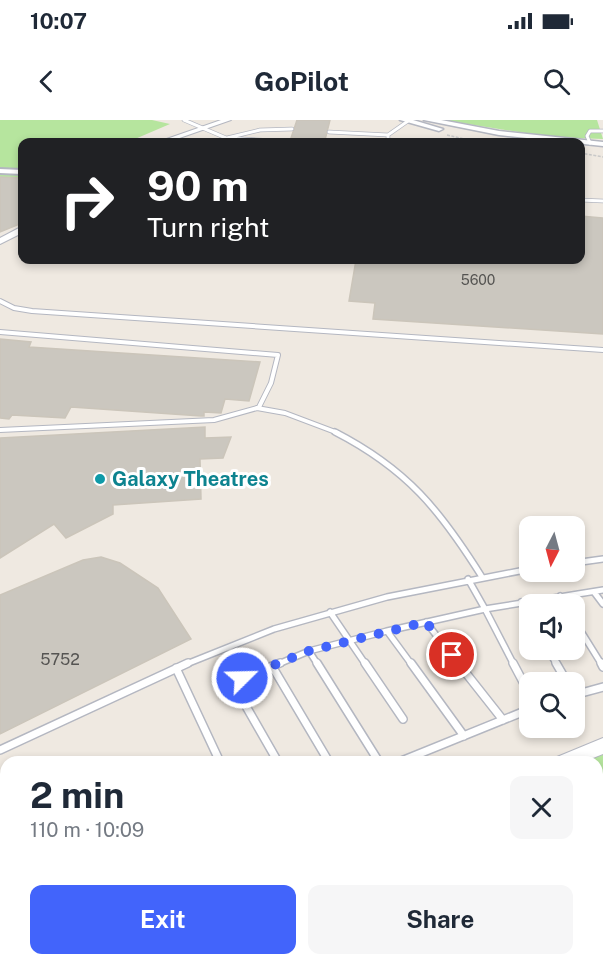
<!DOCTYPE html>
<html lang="en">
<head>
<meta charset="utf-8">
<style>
	:root { --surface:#fff; --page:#f6f6f7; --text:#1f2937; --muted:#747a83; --accent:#4264fb }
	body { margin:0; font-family:"Public Sans",sans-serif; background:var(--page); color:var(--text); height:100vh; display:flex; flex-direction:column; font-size:22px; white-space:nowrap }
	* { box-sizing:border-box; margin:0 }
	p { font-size:20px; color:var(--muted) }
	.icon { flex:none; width:33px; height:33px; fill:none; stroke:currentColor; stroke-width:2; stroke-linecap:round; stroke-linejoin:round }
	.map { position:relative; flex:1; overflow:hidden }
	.sheet { position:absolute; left:0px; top:636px; width:603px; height:210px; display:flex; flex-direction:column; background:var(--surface); border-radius:18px 18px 0 0; box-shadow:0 3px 9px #0003 }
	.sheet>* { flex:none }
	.hud { position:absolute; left:18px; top:18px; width:567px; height:126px; border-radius:12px; box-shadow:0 3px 9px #0003; background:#202124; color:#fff; overflow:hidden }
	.needle { width:39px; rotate:186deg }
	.buttons { position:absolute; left:519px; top:396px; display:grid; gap:12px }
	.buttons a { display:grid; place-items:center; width:66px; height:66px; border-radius:12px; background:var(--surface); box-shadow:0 3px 9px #0003; font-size:30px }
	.pin { position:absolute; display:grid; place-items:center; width:51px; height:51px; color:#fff; margin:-26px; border:3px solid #fff; border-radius:50%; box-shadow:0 2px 6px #0007 }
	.me { position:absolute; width:66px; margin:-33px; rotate:67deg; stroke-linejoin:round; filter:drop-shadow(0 0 4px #0008) }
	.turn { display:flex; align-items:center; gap:21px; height:126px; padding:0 30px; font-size:27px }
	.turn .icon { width:78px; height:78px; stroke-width:2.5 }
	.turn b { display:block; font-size:42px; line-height:51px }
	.round { display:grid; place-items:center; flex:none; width:63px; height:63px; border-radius:12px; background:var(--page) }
	.overview { display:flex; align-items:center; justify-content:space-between; height:102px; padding:0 30px }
	h1 { font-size:36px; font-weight:700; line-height:45px }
	.primary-button { display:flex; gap:12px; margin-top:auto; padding:12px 30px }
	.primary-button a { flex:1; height:69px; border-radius:12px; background:var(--accent); color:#fff; font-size:24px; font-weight:700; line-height:69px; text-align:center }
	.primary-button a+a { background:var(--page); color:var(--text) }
	.status { display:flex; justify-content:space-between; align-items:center; height:42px; padding:0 30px; background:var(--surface); direction:ltr }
	.status svg { height:16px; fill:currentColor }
	header { display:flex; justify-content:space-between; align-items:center; height:78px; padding:0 30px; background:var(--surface); font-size:27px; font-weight:700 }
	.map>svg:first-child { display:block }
	.green { fill:#b6e59e }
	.building { fill:#cbc7bf; stroke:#cbc5ba; stroke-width:1.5 }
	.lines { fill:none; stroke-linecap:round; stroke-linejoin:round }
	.service-far3-casing { stroke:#b4b7c1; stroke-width:4.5 }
	.service-far2-casing { stroke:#b4b7c1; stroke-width:6 }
	.service-far1-casing { stroke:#b4b7c1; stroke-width:8 }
	.service-casing { stroke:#b4b7c1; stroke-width:10 }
	.minor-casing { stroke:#b4b7c1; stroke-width:4 }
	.tertiary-casing { stroke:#b4b7c1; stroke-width:2 }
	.secondary-casing { stroke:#b4b7c1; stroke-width:3 }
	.path { stroke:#c9c9c9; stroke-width:1.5; stroke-dasharray:3 1.5; stroke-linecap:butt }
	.service-far3 { stroke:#fff; stroke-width:3 }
	.service-far2 { stroke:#fff; stroke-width:4 }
	.service-far1 { stroke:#fff; stroke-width:5 }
	.service { stroke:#fff; stroke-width:7 }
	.minor { fill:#fff; fill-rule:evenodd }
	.tertiary { fill:#fff; fill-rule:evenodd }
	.secondary { fill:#fff; fill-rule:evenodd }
	.route { stroke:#4264fb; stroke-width:10; stroke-dasharray:0 18 }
	.culture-dot { fill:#0f9aa8; stroke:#fff; stroke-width:2 }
	.labels { text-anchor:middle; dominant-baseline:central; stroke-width:6; stroke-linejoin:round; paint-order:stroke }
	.far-number-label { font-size:14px; fill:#555452 }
	.number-label { font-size:16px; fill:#555452 }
	.culture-label { font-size:20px; font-weight:bold; fill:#0d838f; stroke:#fff; text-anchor:start }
</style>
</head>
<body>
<div class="status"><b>10:07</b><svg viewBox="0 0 49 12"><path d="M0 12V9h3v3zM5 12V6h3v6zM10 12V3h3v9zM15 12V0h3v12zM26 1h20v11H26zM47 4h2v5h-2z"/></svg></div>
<header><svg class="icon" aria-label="back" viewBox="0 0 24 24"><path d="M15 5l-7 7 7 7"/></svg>GoPilot<svg class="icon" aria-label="search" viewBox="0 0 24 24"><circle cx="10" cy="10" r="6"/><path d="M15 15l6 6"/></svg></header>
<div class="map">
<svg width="603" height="846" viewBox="0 0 603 846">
	<rect width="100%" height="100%" fill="#efe9e1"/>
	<path class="green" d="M0,0H152L170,4L128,22H22V97L0,105Z
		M443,0H597L603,19L550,17Z
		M603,632V720L597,718V642H577Z
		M597,787L603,789V846H283L285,840H597Z"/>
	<path class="building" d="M297,0H330L325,20L291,18Z
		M0,57L22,58V103L0,112Z
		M580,96L603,98V214L373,199L375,183L349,181L356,140H580Z
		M0,219L31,222L29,227L260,242L249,281L225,279L221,293L204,292V296H201L71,287L65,298L12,295L9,299L0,298Z
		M205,307V318L231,317L223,338L200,339L201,379L113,385V394L66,418L54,404L0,438V318Z
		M101,437L120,443L158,468L191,519L0,614V475L83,440Z"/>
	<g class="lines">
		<defs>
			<path id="service-far3" d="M184,0L226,18L294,22
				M329,12L388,15
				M227,18L260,10L292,9
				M388,22V15L408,1
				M590,23L587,16L590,11H603
				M580,80L603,81"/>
			<path id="service-far2" d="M0,181L14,188L32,191L603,230
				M0,212L278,235L271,263L259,287
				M0,310L214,300L257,288L285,293L338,313"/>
			<path id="service-far1" d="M335,312C407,349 440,390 482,457
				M574,443L603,439
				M468,459L485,489L603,470
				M594,472L603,484
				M560,476L565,484
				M521,482L530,497
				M330,492L366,545
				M574,500L602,545
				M426,502L459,545
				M387,511L485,489L514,545
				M548,530L557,545
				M309,531L318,545
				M184,545L274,509L387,477L530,449
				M276,545L309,531L387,511L412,545"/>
			<path id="service" d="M317,543L379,642
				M365,543L403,599
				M411,543L464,616
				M458,543L503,600
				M513,543L530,575
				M556,543L567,562
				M601,543L603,547
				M272,546L329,642
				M176,548L220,642
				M574,575L603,567
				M0,630L188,543
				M278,642L239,574V563L242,559L280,543
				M399,642L530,589"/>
			<path id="minor" d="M0,49L22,50V54L0,53Z"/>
			<path id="tertiary" d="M221,0H231L168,22H158Z
				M19,108H22V113L0,124V118Z
				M603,618V634L583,642H555L557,637Z
				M597,722L603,724V742L597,740Z
				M597,758L603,760V778L597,776Z
				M145,840H187L185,846H143Z
				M226,840H252L250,846H224Z
				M261,840H282L280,846H259Z"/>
			<path id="secondary" d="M400,0H413L443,9L439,11Z
				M424,0H441L499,11L603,22V26L499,15Z"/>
		</defs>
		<use href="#service-far3" class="service-far3-casing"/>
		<use href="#service-far2" class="service-far2-casing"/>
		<use href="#service-far1" class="service-far1-casing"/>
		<use href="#service" class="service-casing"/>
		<use href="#minor" class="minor-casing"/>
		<use href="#tertiary" class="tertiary-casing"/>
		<use href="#secondary" class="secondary-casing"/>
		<path class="path" d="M447,15L478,22
			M580,33L603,37"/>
		<use href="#service-far3" class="service-far3"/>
		<use href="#service-far2" class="service-far2"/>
		<use href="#service-far1" class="service-far1"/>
		<use href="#service" class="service"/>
		<use href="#minor" class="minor"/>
		<use href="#tertiary" class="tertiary"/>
		<use href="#secondary" class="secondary"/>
	</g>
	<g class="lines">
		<path class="route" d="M242,558L309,531L426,502L452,535"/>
	</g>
	<circle class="culture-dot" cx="100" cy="359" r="6"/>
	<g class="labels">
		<g class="far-number-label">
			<text x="478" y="160">5600</text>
		</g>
		<g class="number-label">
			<text x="60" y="539">5752</text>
		</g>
		<g class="culture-label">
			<text x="112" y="359">Galaxy Theatres</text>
		</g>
	</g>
</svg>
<div class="buttons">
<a><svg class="needle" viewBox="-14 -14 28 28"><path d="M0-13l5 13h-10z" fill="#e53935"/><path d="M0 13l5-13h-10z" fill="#747a83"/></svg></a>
<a><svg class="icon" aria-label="sound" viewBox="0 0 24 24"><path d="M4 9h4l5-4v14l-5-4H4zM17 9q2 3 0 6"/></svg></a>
<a><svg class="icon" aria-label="search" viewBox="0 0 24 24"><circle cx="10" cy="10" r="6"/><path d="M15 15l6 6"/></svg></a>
</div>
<div class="pin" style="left:452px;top:535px;background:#d93025"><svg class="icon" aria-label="arrive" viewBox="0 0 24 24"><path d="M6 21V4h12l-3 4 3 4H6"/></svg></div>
<svg class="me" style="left:242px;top:558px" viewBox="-20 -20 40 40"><circle r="17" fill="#4264fb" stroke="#fff" stroke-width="3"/><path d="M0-11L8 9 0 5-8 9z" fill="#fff"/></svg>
<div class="hud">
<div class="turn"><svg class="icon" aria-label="right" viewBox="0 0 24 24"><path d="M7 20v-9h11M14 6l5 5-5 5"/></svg><div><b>90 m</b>Turn right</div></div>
</div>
<section class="sheet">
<div class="overview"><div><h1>2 min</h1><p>110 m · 10:09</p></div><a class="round"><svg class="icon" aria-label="close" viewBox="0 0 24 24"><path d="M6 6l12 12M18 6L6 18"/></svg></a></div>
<div class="primary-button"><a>Exit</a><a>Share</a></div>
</section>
</div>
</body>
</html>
